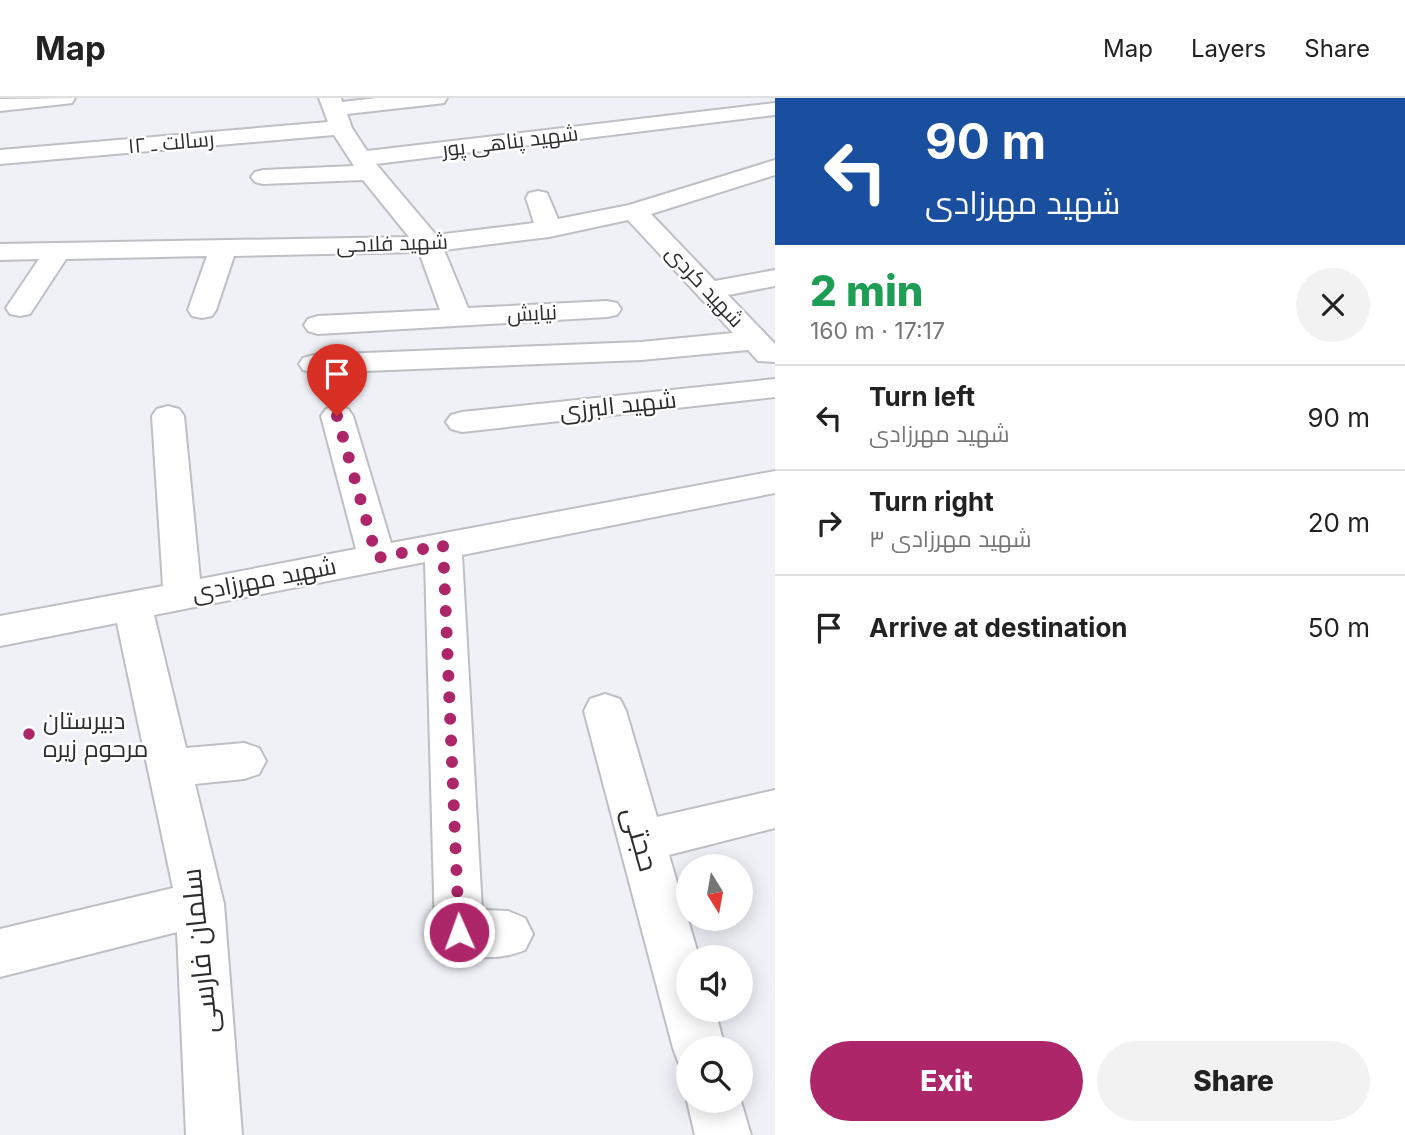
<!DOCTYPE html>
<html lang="en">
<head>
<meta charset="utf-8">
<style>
	:root { --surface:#fff; --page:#f2f2f2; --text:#222; --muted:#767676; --line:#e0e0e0; --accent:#ad266a }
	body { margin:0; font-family:Inter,Cairo,sans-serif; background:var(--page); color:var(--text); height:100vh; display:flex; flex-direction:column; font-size:26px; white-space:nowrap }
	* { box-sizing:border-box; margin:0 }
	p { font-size:23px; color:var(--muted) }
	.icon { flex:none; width:38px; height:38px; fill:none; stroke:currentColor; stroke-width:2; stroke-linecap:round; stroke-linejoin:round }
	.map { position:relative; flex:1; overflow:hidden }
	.details { display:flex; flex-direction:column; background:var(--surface); width:630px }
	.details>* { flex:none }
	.banner { background:#1a4fa0; color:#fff; overflow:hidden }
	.needle { width:46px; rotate:169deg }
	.fabs { position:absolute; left:676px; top:756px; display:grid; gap:14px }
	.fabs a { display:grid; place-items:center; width:77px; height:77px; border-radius:50%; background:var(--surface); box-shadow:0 4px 18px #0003; font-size:35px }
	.pin { position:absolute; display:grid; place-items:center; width:60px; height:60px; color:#fff; margin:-72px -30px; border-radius:50% 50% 50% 0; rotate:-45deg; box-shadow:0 0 7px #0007 }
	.pin .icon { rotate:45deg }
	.me { position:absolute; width:77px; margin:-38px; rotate:358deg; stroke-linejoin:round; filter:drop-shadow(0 0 5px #0008) }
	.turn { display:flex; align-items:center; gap:24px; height:147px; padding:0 35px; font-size:32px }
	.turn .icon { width:91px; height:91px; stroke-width:2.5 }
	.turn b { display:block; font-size:49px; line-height:60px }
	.round { display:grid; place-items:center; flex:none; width:74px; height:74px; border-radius:37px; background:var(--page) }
	.head { display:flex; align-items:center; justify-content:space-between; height:119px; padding:0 35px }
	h1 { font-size:42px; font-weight:800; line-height:52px; color:#1e9e55 }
	.cta { display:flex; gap:14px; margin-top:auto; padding:14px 35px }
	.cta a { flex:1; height:80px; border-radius:42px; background:var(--accent); color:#fff; font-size:28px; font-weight:800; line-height:80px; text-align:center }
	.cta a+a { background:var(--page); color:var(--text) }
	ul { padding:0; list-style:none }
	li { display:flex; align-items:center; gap:21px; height:105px; padding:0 35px; border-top:2px solid var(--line) }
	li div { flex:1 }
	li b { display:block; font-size:26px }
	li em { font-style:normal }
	header { display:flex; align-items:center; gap:42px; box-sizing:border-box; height:98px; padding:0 35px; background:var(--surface); border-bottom:2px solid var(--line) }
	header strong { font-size:33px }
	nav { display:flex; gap:38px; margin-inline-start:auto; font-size:24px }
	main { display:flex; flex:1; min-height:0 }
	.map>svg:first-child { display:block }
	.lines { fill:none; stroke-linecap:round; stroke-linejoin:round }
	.minor-casing { stroke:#bebfc5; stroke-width:4 }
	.minor { fill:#fff; fill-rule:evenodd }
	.route { stroke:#ad266a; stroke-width:12; stroke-dasharray:0 21.6 }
	.poi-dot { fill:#ad266a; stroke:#fff; stroke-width:2.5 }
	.labels { text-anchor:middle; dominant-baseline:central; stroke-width:5; stroke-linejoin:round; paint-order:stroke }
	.far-street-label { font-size:21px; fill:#2d2d2f; stroke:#fff }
	.street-label { font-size:24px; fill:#2d2d2f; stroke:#fff }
	.poi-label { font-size:24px; fill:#2d2d2f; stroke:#fff; text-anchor:start }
	.near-street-label { font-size:28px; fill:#2d2d2f; stroke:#fff }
</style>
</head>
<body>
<header>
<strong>Map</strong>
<nav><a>Map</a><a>Layers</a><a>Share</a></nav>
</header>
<main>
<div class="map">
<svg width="775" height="1037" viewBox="0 0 775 1037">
	<rect width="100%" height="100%" fill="#f0f1f7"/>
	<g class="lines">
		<defs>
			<path id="minor" d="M75,0L72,5L64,6L0,13V1Z
				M319,0H341L342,4L377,0H447L444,5L436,6L347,16L352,30L367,53L775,5V17L376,66L436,137L534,125L526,100L529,95L538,93L547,95L558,121L629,107L775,62V77L651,116L715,183L775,172V188L728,197L775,246V264L758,263L748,252L641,262L314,275L303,272L299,266L303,260L314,257L641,244L733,235L628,122L549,139L444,152L468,210L607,203L617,205L621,211L617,217L607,219L318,236L308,233L304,227L308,221L318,218L440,212L419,154L234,158L216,212L212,218L202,220L192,218L188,212L207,158L66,161L30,216L20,218L10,216L6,210L39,161L0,162V146L409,139L363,82L263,86L255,84L251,79L255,74L263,72L354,68L334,37L0,66V52L328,24Z
				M775,281V299L462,334L451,331L446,324L451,317L462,314Z
				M168,308L179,311L184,318L200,481L356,451L321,318L326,311L337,308L348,311L353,318L391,445L775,373V395L462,457L482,812L508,813L525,820L533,836L525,852C499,863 468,861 442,850L435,834L425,464L154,517L186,650L244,645L259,650L266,663L259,676L244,681L195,686L224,806L242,1037H186L177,834L0,879V831L173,790L117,525L0,548V518L163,488L152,318L157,311Z
				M605,596L620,601L626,613L657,719L775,692V730L669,757L699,859H688V912H715L725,950H688V972L680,969L673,950L584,613L590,601Z
				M688,1000V1003H740V1000L751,1037H695L687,1003Z"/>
		</defs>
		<use href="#minor" class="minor-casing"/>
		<use href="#minor" class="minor"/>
	</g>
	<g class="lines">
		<path class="route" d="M337,318L377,460L443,447L459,834"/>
	</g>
	<circle class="poi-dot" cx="29" cy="636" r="7"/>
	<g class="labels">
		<g class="far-street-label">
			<text transform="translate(510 43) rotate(-7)">شهید پناهی پور</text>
			<text transform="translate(171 44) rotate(-5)">رسالت ـ ۱۲</text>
			<text transform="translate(392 145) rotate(-2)">شهید فلاحی</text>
			<text transform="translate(705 188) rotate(47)">شهید کردی</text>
			<text transform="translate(532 215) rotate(-3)">نیایش</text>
		</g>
		<g class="street-label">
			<text transform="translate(618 307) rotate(-6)">شهید البرزی</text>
			<text transform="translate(264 481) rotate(-11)">شهید مهرزادی</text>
		</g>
		<g class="poi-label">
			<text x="43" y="622">دبیرستان<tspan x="43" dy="28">مرحوم زیره</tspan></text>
		</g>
		<g class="near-street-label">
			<text transform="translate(641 741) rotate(74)">حجتی</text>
			<text transform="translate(199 853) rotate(-96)">سلمان فارسی</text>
		</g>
	</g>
</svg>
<div class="fabs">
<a><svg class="needle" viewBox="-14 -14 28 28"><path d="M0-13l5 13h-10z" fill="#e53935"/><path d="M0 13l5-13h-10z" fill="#767676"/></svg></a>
<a><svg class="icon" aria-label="sound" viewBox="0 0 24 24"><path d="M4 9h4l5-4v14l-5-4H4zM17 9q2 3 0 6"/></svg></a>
<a><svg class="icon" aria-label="search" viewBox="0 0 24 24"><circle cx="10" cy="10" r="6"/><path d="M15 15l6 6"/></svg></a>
</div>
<div class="pin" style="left:337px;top:318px;background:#d93025"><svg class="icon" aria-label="arrive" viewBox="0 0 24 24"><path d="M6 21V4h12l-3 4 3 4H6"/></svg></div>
<svg class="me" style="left:459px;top:834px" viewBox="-20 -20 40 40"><circle r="17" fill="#ad266a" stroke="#fff" stroke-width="3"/><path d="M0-11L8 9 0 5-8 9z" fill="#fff"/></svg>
</div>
<section class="details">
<div class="banner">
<div class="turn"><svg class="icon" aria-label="left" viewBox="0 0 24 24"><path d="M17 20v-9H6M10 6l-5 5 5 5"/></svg><div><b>90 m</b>شهید مهرزادی</div></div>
</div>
<div class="head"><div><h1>2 min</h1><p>160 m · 17:17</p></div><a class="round"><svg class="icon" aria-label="close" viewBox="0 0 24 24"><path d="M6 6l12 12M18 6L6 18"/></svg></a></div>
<ul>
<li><svg class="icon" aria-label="left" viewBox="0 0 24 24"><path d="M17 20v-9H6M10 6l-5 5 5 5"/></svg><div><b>Turn left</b><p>شهید مهرزادی</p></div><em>90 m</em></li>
<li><svg class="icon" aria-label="right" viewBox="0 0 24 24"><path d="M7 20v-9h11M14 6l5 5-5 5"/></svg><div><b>Turn right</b><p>شهید مهرزادی ۳</p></div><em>20 m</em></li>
<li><svg class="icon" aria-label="arrive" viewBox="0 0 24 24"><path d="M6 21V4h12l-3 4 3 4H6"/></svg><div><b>Arrive at destination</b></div><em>50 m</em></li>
</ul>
<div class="cta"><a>Exit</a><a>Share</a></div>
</section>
</main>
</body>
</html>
